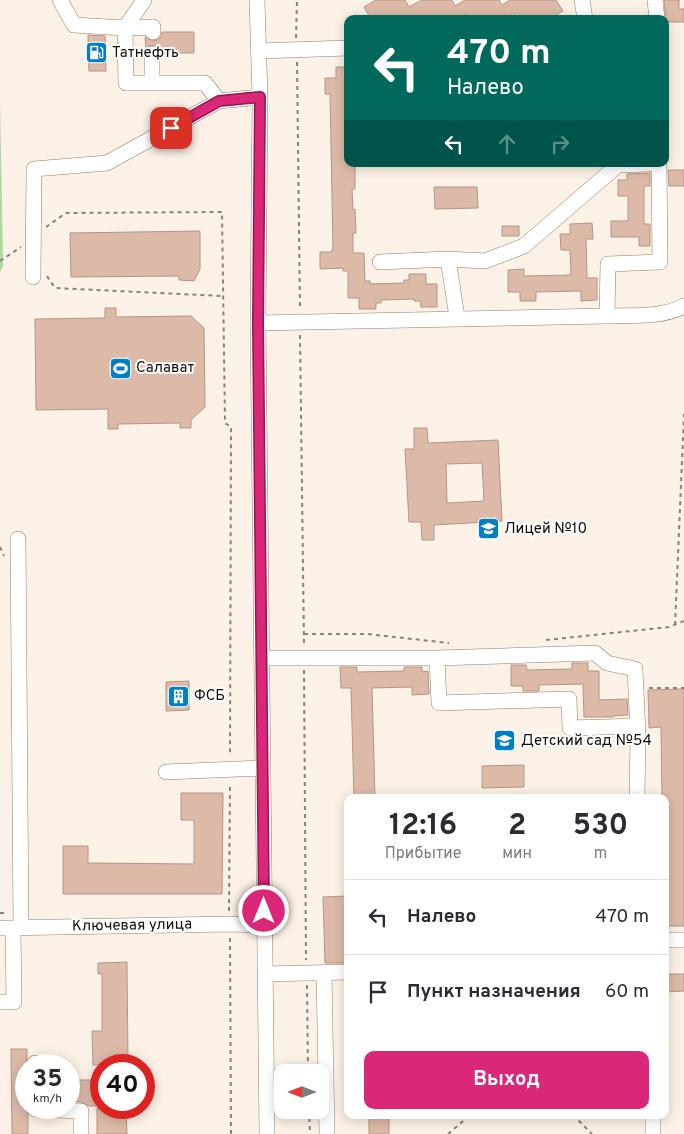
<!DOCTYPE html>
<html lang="ru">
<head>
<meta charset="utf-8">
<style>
	:root { --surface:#fff; --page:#f2f2f3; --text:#2b2b33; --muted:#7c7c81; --line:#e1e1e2; --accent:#db2777 }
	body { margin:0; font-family:Overpass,sans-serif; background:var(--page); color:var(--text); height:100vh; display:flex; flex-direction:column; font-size:19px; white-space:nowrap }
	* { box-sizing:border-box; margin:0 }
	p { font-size:16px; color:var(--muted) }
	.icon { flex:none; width:28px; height:28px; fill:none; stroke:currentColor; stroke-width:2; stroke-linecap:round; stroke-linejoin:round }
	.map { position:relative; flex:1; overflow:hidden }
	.side { position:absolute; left:344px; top:794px; width:325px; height:325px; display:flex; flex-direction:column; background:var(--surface); border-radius:10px; box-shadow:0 2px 12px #0003 }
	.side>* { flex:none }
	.hud { position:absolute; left:344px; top:15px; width:325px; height:152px; border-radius:10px; box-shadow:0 2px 12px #0003; background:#00695c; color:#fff; overflow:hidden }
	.needle { width:32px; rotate:270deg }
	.fabs { position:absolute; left:274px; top:1064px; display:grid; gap:10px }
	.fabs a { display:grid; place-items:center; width:55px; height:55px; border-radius:10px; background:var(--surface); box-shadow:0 2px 12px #0003; font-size:25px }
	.speed { position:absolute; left:15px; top:1054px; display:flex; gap:10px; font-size:25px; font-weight:700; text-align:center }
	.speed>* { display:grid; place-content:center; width:65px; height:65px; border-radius:50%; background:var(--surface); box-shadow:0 2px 12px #0003; line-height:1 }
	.speed small { font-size:12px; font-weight:400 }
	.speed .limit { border:8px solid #d22; background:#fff; color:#111 }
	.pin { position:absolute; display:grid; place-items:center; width:42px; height:42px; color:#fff; margin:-21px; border-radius:10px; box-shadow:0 2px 8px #0006 }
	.me { position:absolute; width:55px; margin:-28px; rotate:0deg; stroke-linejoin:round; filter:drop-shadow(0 0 4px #0008) }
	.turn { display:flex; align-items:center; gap:18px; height:105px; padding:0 20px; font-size:22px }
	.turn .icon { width:65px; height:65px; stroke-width:2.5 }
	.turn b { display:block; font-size:35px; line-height:42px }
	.lanes { display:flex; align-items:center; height:48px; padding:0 20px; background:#0003; justify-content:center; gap:25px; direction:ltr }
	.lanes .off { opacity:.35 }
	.eta { display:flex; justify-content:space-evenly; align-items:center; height:85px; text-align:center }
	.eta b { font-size:30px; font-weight:700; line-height:35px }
	.primary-button { display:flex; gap:10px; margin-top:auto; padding:10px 20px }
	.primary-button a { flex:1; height:58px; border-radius:10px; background:var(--accent); color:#fff; font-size:20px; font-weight:700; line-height:58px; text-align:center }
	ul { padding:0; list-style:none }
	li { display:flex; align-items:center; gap:15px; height:75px; padding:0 20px; border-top:1px solid var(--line) }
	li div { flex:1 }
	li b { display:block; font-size:19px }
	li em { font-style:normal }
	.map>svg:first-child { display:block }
	.green { fill:#aada9d }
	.building { fill:#ddbaa8; stroke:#b59483; fill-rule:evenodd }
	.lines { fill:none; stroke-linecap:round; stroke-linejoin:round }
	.minor-casing { stroke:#947c63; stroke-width:16 }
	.path { stroke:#8a8177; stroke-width:2; stroke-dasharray:4 4; stroke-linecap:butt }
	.minor { stroke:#fff; stroke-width:15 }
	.route-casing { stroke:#8e194d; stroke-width:12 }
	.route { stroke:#db2777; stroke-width:9 }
	.labels { text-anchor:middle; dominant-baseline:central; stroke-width:4; stroke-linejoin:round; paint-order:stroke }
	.poi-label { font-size:15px; fill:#150c04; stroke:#fff; text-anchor:start }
	.street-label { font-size:15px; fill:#150c04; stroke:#fff }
</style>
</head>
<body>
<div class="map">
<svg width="684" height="1134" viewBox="0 0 684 1134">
	<rect width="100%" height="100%" fill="#fbf1e6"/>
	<path class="green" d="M0,101L3,260V266L0,272Z"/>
	<path class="building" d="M376,0H405L409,7L422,0H452L455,6L465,0H499L502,5L510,0H556L563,11L549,19H517L513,13L503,19H469L466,14L458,19H371L364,7Z
		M664,0H679V9H684V22H666Z
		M162,32H194V53H161L156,46L152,45L146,48L145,37L153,41L157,40L161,37Z
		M88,35L105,36L106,71H89Z
		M336,67H348V164L355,166V189H352L353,210L355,209L356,233H353V253H364L365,281H370V284L404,283V280H409V274H426V284H437V307H421L420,301H414V299L381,300V303H376V309H359V298H348V271H343V268L320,269V252H332V249H333L330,94H325V78H336Z
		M668,170H684V186H669Z
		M650,173V186H644V224H650V246H639V237H611V221H628V196H618V180H627V174Z
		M434,187H477L478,208L435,209Z
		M592,223L593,239H586L587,278H597V300L581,301V291L536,292V301H520V292H508V270L524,269V276L571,275L570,250H561L560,234H570V224Z
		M502,226H519V236H502Z
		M200,231V269L194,281L179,280V276L71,277L70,233Z
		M105,308H116V317L191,316L204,328L205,407L191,420V428H180V423L118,424V429H108V409L36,410L35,319L105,318Z
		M414,428H427L428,443L498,440L502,521L434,525V540H422L421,522H409L405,449H414ZM482,463L484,501L447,503L446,464Z
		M572,663H588V671H599V700L627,699L628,715L613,716V717H584L583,684L539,685V691H523V686H511V665H526L527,670L572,669Z
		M340,667H357V672L404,671V667H422V672L428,671L429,694L412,695V687L372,688L375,798H354L351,688H341Z
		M189,681V710L166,711V682Z
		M684,689V926H665V798H662L661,727L649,728L648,690Z
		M524,765V787L482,788V766Z
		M181,793H223L222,894H63V846H88V863L194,864V820H181Z
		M348,896V963H325L323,897Z
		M127,962L128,1065H93L92,1031H102V974H98V963Z
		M665,974H684V991L665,992Z
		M11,1049H27L26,1109L28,1114V1134H12Z
		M69,1080H101V1106H89L82,1102L69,1101Z
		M97,1108H126L127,1134H97Z
		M369,1115H389V1134H369Z"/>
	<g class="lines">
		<defs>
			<path id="minor" d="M60,0L74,25L125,28L144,0
				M257,0L260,97L258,323L267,1134
				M582,0L585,19
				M655,0L657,19
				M153,32V27L125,28L126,83H205L219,101
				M259,51L348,48
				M152,82V54
				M448,259L457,317
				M380,262L448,259L485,261L524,246L618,165L648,164
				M33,277L34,169L107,163L219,101L260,97
				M607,316C632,315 661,318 684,306
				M258,323L607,316L608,264L660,262L659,164
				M18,539L21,928
				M263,658H437L595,653L607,663L635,669L638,735L637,798
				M437,658L439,703L569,699L570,728L638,726
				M166,772L263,768
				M0,928L230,924L264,925
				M665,940H684
				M324,973L327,1134
				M265,974L348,972
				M0,1002H14L13,928
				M35,1063V1065
				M35,1108V1109L81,1111V1134
				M653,1115V1134"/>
		</defs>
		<use href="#minor" class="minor-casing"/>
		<path class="path" d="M296,38L297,0
			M297,62L300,310
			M46,227L66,213L222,212L225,423L231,427L230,756
			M0,261L21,247
			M47,276L55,288L222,296
			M300,335L304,645
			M0,547L4,556
			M675,625L684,414
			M304,634H367L449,643
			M546,640L669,627L684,621
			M304,670L306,960
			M649,688H684
			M229,911L230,783
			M0,913H8
			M230,938L231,1134
			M307,985L308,1072
			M309,1110L310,1134
			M573,1115L592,1134
			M448,1134L470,1115"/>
		<use href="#minor" class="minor"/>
	</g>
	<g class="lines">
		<defs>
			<path id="route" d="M171,128L219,101L260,97L258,323L264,911"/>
		</defs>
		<use href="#route" class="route-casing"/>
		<use href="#route" class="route"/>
	</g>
	<defs>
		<symbol id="fuel-square" viewBox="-11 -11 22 22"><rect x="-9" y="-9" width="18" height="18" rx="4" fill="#007ec6" stroke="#fff"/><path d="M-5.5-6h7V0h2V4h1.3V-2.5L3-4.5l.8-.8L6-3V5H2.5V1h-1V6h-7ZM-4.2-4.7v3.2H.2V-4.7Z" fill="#fff"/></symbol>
		<symbol id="stadium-square" viewBox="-11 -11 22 22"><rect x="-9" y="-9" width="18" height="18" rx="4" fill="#007ec6" stroke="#fff"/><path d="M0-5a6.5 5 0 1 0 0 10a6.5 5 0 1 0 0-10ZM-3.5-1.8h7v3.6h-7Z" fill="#fff"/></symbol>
		<symbol id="school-square" viewBox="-11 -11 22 22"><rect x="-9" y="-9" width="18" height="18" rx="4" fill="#007ec6" stroke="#fff"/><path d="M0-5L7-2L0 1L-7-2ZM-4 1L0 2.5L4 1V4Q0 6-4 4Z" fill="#fff"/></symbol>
		<symbol id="building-square" viewBox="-11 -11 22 22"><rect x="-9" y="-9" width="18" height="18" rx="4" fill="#007ec6" stroke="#fff"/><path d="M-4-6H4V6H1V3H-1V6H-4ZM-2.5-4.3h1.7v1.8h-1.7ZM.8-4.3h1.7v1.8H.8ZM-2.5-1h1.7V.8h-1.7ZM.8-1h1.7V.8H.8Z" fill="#fff"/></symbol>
	</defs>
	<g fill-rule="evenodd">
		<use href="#fuel-square" x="84" y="40" width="25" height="25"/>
		<use href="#stadium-square" x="108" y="356" width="25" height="25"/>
		<use href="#school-square" x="476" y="516" width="25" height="25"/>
		<use href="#building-square" x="166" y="684" width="25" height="25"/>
		<use href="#school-square" x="492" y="728" width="25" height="25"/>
	</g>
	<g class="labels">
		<g class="poi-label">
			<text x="112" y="53">Татнефть</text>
			<text x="136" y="368">Салават</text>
			<text x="504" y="529">Лицей №10</text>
			<text x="194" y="696">ФСБ</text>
			<text x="521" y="741">Детский сад №54</text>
		</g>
		<g class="street-label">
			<text transform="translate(132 926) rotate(-1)">Ключевая улица</text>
		</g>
	</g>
</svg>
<div class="fabs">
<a><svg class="needle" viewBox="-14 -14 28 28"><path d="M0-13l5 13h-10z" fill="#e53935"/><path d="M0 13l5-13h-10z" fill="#7c7c81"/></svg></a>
</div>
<div class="speed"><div>35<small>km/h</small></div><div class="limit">40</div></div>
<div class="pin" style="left:171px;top:128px;background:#d93025"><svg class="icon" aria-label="arrive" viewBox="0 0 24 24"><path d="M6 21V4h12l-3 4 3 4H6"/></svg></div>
<svg class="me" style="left:264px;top:911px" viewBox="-20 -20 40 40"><circle r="17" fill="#db2777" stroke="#fff" stroke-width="3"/><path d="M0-11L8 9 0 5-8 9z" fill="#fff"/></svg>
<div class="hud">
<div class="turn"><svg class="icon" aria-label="left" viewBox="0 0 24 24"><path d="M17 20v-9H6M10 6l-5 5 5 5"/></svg><div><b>470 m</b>Налево</div></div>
<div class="lanes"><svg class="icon" aria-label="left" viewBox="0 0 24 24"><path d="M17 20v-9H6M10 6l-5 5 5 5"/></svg><svg class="icon off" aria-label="ahead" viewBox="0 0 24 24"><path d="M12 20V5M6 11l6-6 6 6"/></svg><svg class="icon off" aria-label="right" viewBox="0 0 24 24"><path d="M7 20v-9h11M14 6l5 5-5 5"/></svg></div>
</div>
<section class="side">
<div class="eta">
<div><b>12:16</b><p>Прибытие</p></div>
<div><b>2</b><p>мин</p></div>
<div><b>530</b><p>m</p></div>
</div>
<ul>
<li><svg class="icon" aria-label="left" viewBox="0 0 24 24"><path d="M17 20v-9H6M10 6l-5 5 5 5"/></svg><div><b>Налево</b></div><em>470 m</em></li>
<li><svg class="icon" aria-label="arrive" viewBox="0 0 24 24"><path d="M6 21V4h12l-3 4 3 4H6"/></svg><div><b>Пункт назначения</b></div><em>60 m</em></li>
</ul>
<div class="primary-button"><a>Выход</a></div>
</section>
</div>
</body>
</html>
